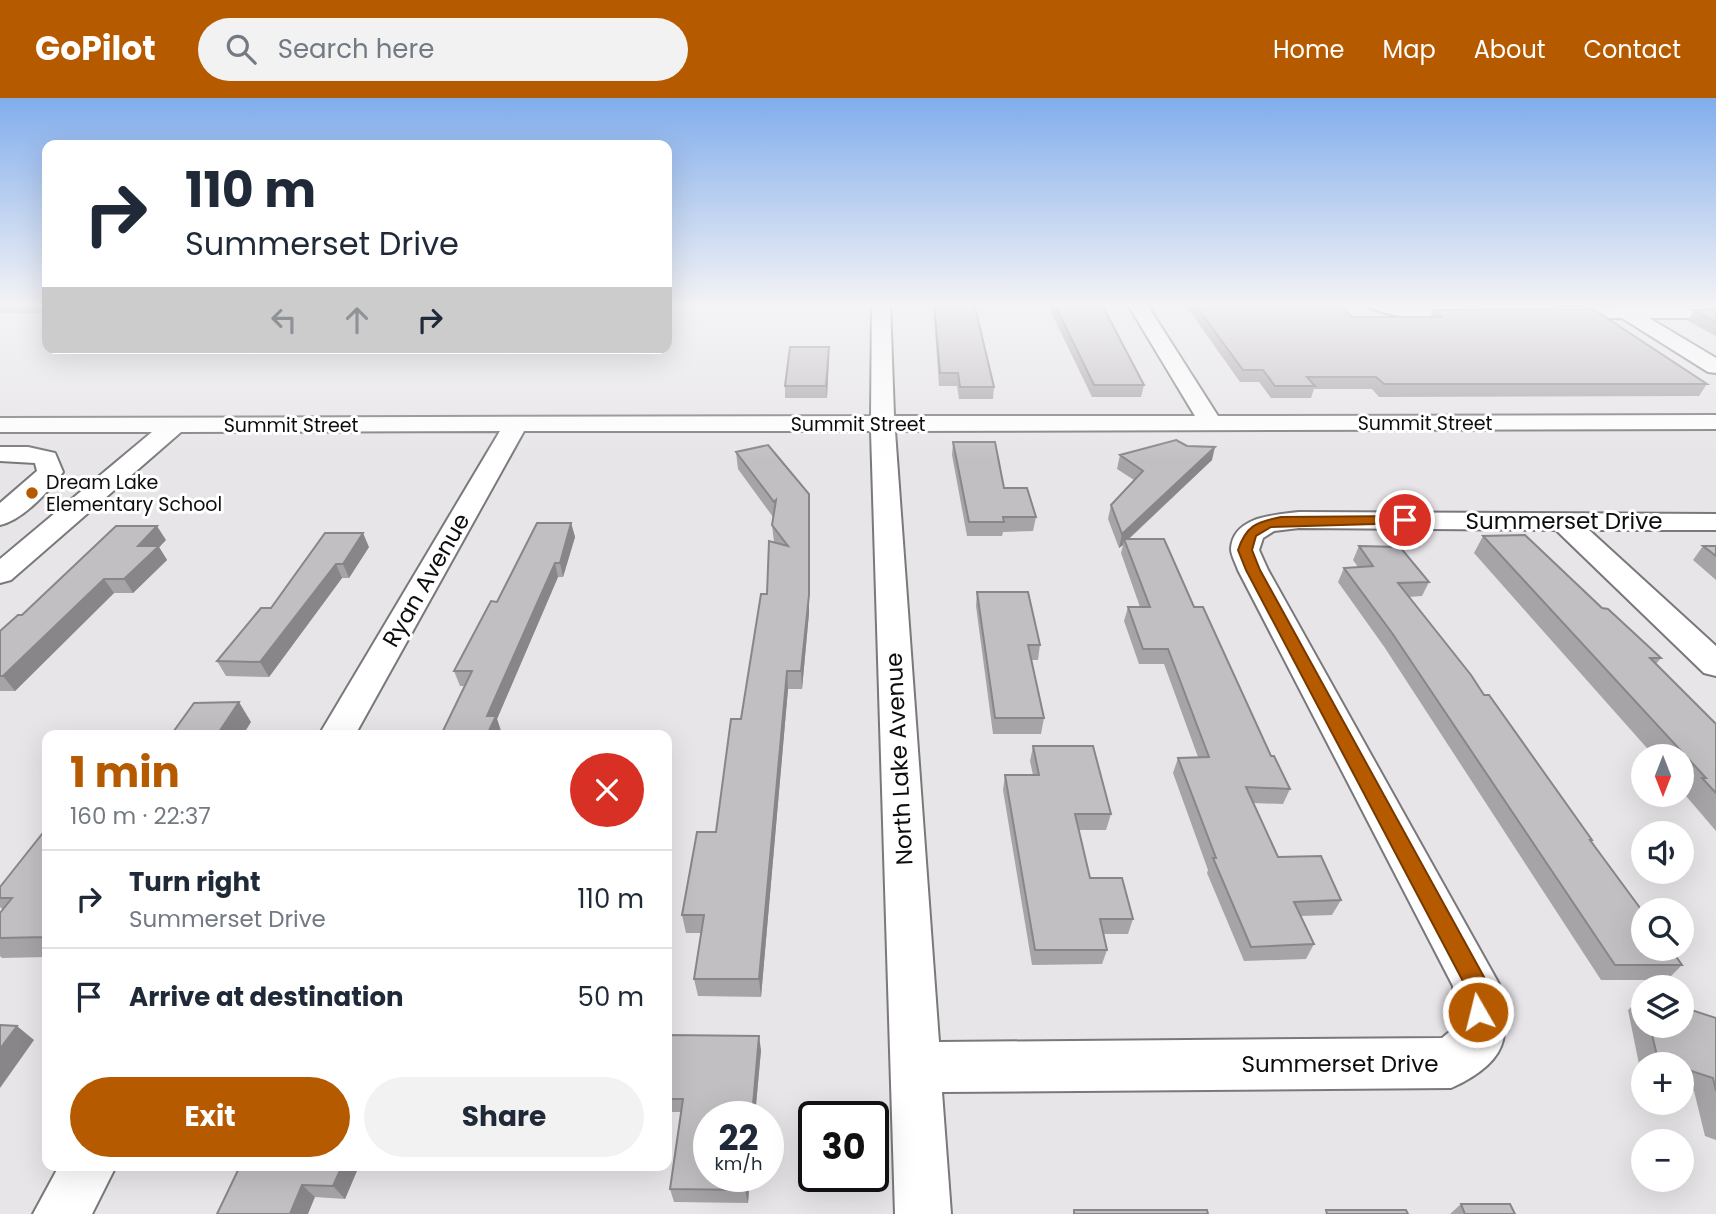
<!DOCTYPE html>
<html lang="en">
<head>
<meta charset="utf-8">
<style>
	:root { --surface:#fff; --page:#f2f2f3; --text:#1f2937; --muted:#747a83; --line:#e0e1e3; --accent:#b65a00 }
	body { margin:0; font-family:Poppins,sans-serif; background:var(--page); color:var(--text); height:100vh; display:flex; flex-direction:column; font-size:26px; white-space:nowrap }
	* { box-sizing:border-box; margin:0 }
	p { font-size:23px; color:var(--muted) }
	.icon { flex:none; width:38px; height:38px; fill:none; stroke:currentColor; stroke-width:2; stroke-linecap:round; stroke-linejoin:round }
	.map { position:relative; flex:1; overflow:hidden }
	.details { position:absolute; left:42px; top:632px; width:630px; height:441px; display:flex; flex-direction:column; background:var(--surface); border-radius:14px; box-shadow:0 7px 28px #0002 }
	.details>* { flex:none }
	.banner { position:absolute; left:42px; top:42px; width:630px; height:214px; border-radius:14px; box-shadow:0 7px 28px #0002; background:#fff; color:var(--text); overflow:hidden }
	.needle { width:46px; rotate:180deg }
	.fabs { position:absolute; left:1631px; top:646px; display:grid; gap:14px }
	.fabs a { display:grid; place-items:center; width:63px; height:63px; border-radius:50%; background:var(--surface); box-shadow:0 7px 28px #0002; font-size:35px }
	.speed { position:absolute; left:693px; top:1003px; display:flex; gap:14px; font-size:35px; font-weight:700; text-align:center }
	.speed>* { display:grid; place-content:center; width:91px; height:91px; border-radius:50%; background:var(--surface); box-shadow:0 7px 28px #0002; line-height:1 }
	.speed small { font-size:18px; font-weight:400 }
	.speed .limit { border:4px solid #111; border-radius:10px; background:#fff; color:#111 }
	.pin { position:absolute; display:grid; place-items:center; width:60px; height:60px; color:#fff; margin:-30px; border:4px solid #fff; border-radius:50%; box-shadow:0 2px 7px #0007 }
	.me { position:absolute; width:77px; margin:-38px; rotate:352deg; stroke-linejoin:round; filter:drop-shadow(0 0 5px #0008) }
	.turn { display:flex; align-items:center; gap:24px; height:147px; padding:0 28px; font-size:32px }
	.turn .icon { width:91px; height:91px; stroke-width:2.5 }
	.turn b { display:block; font-size:49px; line-height:60px }
	.lanes { display:flex; align-items:center; height:66px; padding:0 28px; background:#0003; justify-content:center; gap:35px; direction:ltr }
	.lanes .off { opacity:.35 }
	.round { display:grid; place-items:center; flex:none; width:74px; height:74px; border-radius:37px; background:var(--page) }
	.summary { display:flex; align-items:center; justify-content:space-between; height:119px; padding:0 28px }
	h1 { font-size:42px; font-weight:700; line-height:52px; color:var(--accent) }
	.cta { display:flex; gap:14px; margin-top:auto; padding:14px 28px }
	.cta a { flex:1; height:80px; border-radius:42px; background:var(--accent); color:#fff; font-size:28px; font-weight:700; line-height:80px; text-align:center }
	.cta a+a { background:var(--page); color:var(--text) }
	ul { padding:0; list-style:none }
	li { display:flex; align-items:center; gap:21px; height:98px; padding:0 28px; border-top:2px solid var(--line) }
	li div { flex:1 }
	li b { display:block; font-size:26px }
	li em { font-style:normal }
	header { display:flex; align-items:center; gap:42px; box-sizing:border-box; height:98px; padding:0 35px; background:var(--accent); color:#fff }
	header strong { font-size:33px }
	nav { display:flex; gap:38px; margin-inline-start:auto; font-size:24px }
	.search { width:490px; height:63px; background:var(--page); display:flex; align-items:center; gap:18px; box-sizing:border-box; padding:0 24px; border-radius:38px; color:var(--muted); font-size:26px }
	.map>svg:first-child { display:block }
	.lines { fill:none; stroke-linecap:round; stroke-linejoin:round }
	.minor-casing { stroke:#79787b; stroke-width:4 }
	.minor { fill:#fff; fill-rule:evenodd }
	.wall { fill:#a7a4a7 }
	.shaded-wall { fill:#888688 }
	.building { fill:#c2bfc2; stroke:#888688; stroke-width:2 }
	.route { fill:#b65a00; stroke:#763a00; stroke-width:2 }
	.poi-dot { fill:#b65a00; stroke:#fff; stroke-width:2.5 }
	.labels { text-anchor:middle; dominant-baseline:central; stroke-width:6; stroke-linejoin:round; paint-order:stroke }
	.far-street-label { font-size:19px; fill:#0e0d0e; stroke:#fff }
	.far-poi-label { font-size:19px; fill:#0e0d0e; stroke:#fff; text-anchor:start }
	.street-label { font-size:23px; fill:#0e0d0e; stroke:#fff }
</style>
</head>
<body>
<header>
<strong>GoPilot</strong>
<div class="search"><svg class="icon" aria-label="search" viewBox="0 0 24 24"><circle cx="10" cy="10" r="6"/><path d="M15 15l6 6"/></svg>Search here</div>
<nav><a>Home</a><a>Map</a><a>About</a><a>Contact</a></nav>
</header>
<div class="map">
<svg width="1716" height="1116" viewBox="0 0 1716 1116">
	<rect width="100%" height="100%" fill="#e7e5e8"/>
	<g class="lines">
		<defs>
			<path id="minor" d="M872,205H890L894,318H1195L1127,205H1146L1218,318L1716,317V331L895,333L939,944L1442,940L1454,930L1453,888L1238,472C1236,466 1231,457 1231,451C1233,418 1275,417 1299,414L1716,416V432H1589L1716,548V578L1704,575L1556,432L1299,430L1274,433L1263,440L1259,452L1268,472L1499,886C1501,903 1507,926 1503,942C1498,965 1471,981 1451,990L942,994L951,1116H895L871,333H524L355,637H319L500,333L181,334L11,482L0,485V461L152,334H0V320L871,318Z
				M1363,205L1476,209L1486,215C1473,230 1376,220 1363,205Z
				M1716,208V220H1649L1716,260V275L1708,274L1622,220L1554,221L1544,215L1554,209Z
				M0,349H28L55,355L63,374C49,393 23,422 0,427V405L37,373L35,365L0,363Z
				M59,1068H116L92,1116H33Z"/>
		</defs>
		<use href="#minor" class="minor-casing"/>
		<use href="#minor" class="minor"/>
	</g>
	<path class="wall" d="M0,205H47V215H0Z
		M933,205H974L994,289L993,301H959L957,288H939Z
		M1049,205H1101L1144,287L1141,299H1092L1048,208Z
		M1184,205H1338L1352,219H1430L1433,212L1707,286L1699,298L1379,299L1372,291H1314L1311,300H1271L1259,284H1240Z
		M1407,205H1561V206Z
		M1657,205H1716V206H1657Z
		M1716,211V238L1688,223L1694,212Z
		M829,249L827,300H785V288Z
		M953,344L1036,419L1033,433L1003,434L1002,438H967L952,357Z
		M1187,348L1212,362L1129,441L1194,509L1271,658L1290,691L1283,706L1253,705L1278,759L1341,802L1332,817L1301,818L1314,846L1306,861L1244,863L1207,775L1208,772L1173,675L1178,660L1198,659L1164,566H1139L1124,523L1128,509H1140L1121,455L1123,447L1119,450L1108,421L1111,407L1134,382L1117,371L1120,357Z
		M736,354L809,413V515L802,591H788L761,899L698,898L694,881L701,835H686L682,817L716,734L767,496L774,444L772,427L773,419L738,371Z
		M571,425L575,439L563,479H558L497,621L501,633L500,637L465,588H460L454,573L497,504Z
		M325,435L369,449L349,480H342L269,579L226,578L217,563L271,510Z
		M1483,438L1602,510L1661,560L1656,566L1716,626V733L1686,698L1688,696L1682,689V658H1654L1474,455Z
		M166,442L159,449L167,462L133,495H114L15,593H0V533L22,517Z
		M1359,448L1429,484L1422,498L1409,499L1592,742L1591,743L1682,867L1667,882H1601L1385,550L1338,484L1344,470L1358,469L1353,462Z
		M1703,448H1716V482L1693,462Z
		M977,494L1040,547L1038,562H1031L1044,620L1041,636H993L976,508Z
		M1033,648L1111,716L1106,732H1079L1090,780L1133,821L1128,836H1104L1107,852L1102,866L1032,867L1003,692L1005,677H1033L1030,663Z
		M47,731V859L2,860L0,858V840L3,812L0,809V789Z
		M1643,898V928H1682L1716,920V1042L1705,1038L1694,993L1682,989V966H1643V977L1641,976L1628,912Z
		M667,943L761,952L755,1018H709V1078H750L748,1105L674,1104L670,1091L681,1014H667Z
		M359,1068L345,1101L315,1099L217,1116Z
		M1461,1106L1515,1116H1450Z"/>
	<path class="shaded-wall" d="M829,249V261L827,300L826,288Z
		M1215,349L1212,362L1125,444L1124,441L1123,447L1119,450L1122,436Z
		M809,396V515L802,591L801,573Z
		M571,425L575,439L563,479L560,465Z
		M157,428L166,442L159,449L167,462L133,495L124,481L138,448Z
		M363,435L369,449L349,480L343,466Z
		M555,465L558,479L497,621L501,633L500,637H487V618Z
		M336,466L342,480L269,579L260,564Z
		M104,481L114,495L15,593L3,578Z
		M787,573L788,591L761,899L759,881Z
		M239,604L251,624L243,637H217Z
		M17,928L34,942L0,990V951Z
		M759,938L761,952L755,1018H752Z
		M342,1068H359L345,1101L333,1088Z
		M746,1078H750L748,1105L745,1092Z
		M302,1087L315,1099L308,1116H290Z"/>
	<path class="building" d="M934,205H974L994,289H960L958,275H940Z
		M1054,205H1101L1144,287H1094Z
		M1194,205H1338L1352,219H1441L1433,212L1593,211L1707,286H1384L1376,279H1307L1315,288H1275L1263,272H1243Z
		M1716,211V224L1694,212Z
		M790,249H829L826,288H785Z
		M1176,342L1187,348L1215,349L1122,436L1111,407L1143,373L1120,357Z
		M953,344H995L1004,390H1027L1036,419H1003L1004,424H969Z
		M768,347L809,396V497L801,573H787L759,881H694L704,817H682L697,734H716L731,621H741L761,496H767L769,443L788,448L772,427L776,402L774,404L736,354Z
		M537,425H571L560,465H555L487,618H496L487,637H441L472,573H454L491,503L497,504Z
		M116,428H157L138,448H159L124,481H104L3,578H0V533L18,517H22Z
		M325,435H363L343,466H336L260,564L217,563L261,510H271Z
		M1525,437L1602,510L1608,511L1661,560H1650L1716,626V695L1702,680H1706L1483,438Z
		M1124,441H1164L1194,509H1203L1271,658H1274L1290,691L1246,689L1278,759L1321,758L1341,802L1294,804L1314,846L1251,849L1213,760H1216L1178,660L1209,659L1168,551H1143L1128,509H1150Z
		M1359,448L1400,449L1429,484L1398,485L1471,577L1484,597H1489L1592,742H1590L1643,814V850H1670L1682,867H1615L1392,535L1344,470L1373,468Z
		M1703,448H1716V458Z
		M977,494H1028L1040,547H1028L1044,620H995Z
		M239,604L217,637H171L194,605Z
		M1033,648H1093L1111,716H1075L1090,780H1122L1133,821H1100L1107,852H1035L1005,677H1039Z
		M46,731H47V839L0,840V815L12,800H0V789Z
		M1682,909L1716,920V993L1713,980L1682,970V966H1669L1658,962L1650,928H1682Z
		M0,927L17,928L0,951Z
		M668,937L759,938L752,1018H709V1078H746L745,1092L670,1091L683,1001H667V943Z
		M240,1068H342L333,1088L302,1087L290,1116H217Z
		M1461,1106H1510L1515,1116H1465Z
		M1074,1112H1207L1208,1116H1074Z
		M1326,1112H1406L1408,1116H1327Z"/>
	<linearGradient id="sky" x2="0" y2="1"><stop stop-color="#81adec"/><stop offset="0.57" stop-color="#f4f3f5"/><stop offset="1" stop-color="#f4f3f5" stop-opacity="0"/></linearGradient>
	<rect width="1716" height="362" fill="url(#sky)"/>
	<path class="route" d="M1405,418L1412,422L1410,425L1271,429L1256,438L1252,452L1260,472L1484,879C1489,891 1491,909 1486,921L1478,924L1469,921L1466,914L1465,887L1246,472L1238,452C1246,428 1256,424 1281,419Z"/>
	<circle class="poi-dot" cx="32" cy="395" r="7"/>
	<g class="labels">
		<g class="far-street-label">
			<text x="1425" y="325">Summit Street</text>
			<text x="858" y="326">Summit Street</text>
			<text x="291" y="327">Summit Street</text>
		</g>
		<g class="far-poi-label">
			<text x="46" y="384">Dream Lake<tspan x="46" dy="22">Elementary School</tspan></text>
		</g>
		<g class="street-label">
			<text x="1564" y="423">Summerset Drive</text>
			<text transform="translate(426 482) rotate(-60)">Ryan Avenue</text>
			<text transform="translate(899 661) rotate(-93)">North Lake Avenue</text>
			<text x="1340" y="966">Summerset Drive</text>
		</g>
	</g>
</svg>
<div class="fabs">
<a><svg class="needle" viewBox="-14 -14 28 28"><path d="M0-13l5 13h-10z" fill="#e53935"/><path d="M0 13l5-13h-10z" fill="#747a83"/></svg></a>
<a><svg class="icon" aria-label="sound" viewBox="0 0 24 24"><path d="M4 9h4l5-4v14l-5-4H4zM17 9q2 3 0 6"/></svg></a>
<a><svg class="icon" aria-label="search" viewBox="0 0 24 24"><circle cx="10" cy="10" r="6"/><path d="M15 15l6 6"/></svg></a>
<a><svg class="icon" aria-label="layers" viewBox="0 0 24 24"><path d="M12 4l9 5-9 5-9-5zM3 14l9 5 9-5"/></svg></a>
<a>+</a>
<a>−</a>
</div>
<div class="speed"><div>22<small>km/h</small></div><div class="limit">30</div></div>
<div class="pin" style="left:1405px;top:422px;background:#d93025"><svg class="icon" aria-label="arrive" viewBox="0 0 24 24"><path d="M6 21V4h12l-3 4 3 4H6"/></svg></div>
<svg class="me" style="left:1478px;top:914px" viewBox="-20 -20 40 40"><circle r="17" fill="#b65a00" stroke="#fff" stroke-width="3"/><path d="M0-11L8 9 0 5-8 9z" fill="#fff"/></svg>
<div class="banner">
<div class="turn"><svg class="icon" aria-label="right" viewBox="0 0 24 24"><path d="M7 20v-9h11M14 6l5 5-5 5"/></svg><div><b>110 m</b>Summerset Drive</div></div>
<div class="lanes"><svg class="icon off" aria-label="left" viewBox="0 0 24 24"><path d="M17 20v-9H6M10 6l-5 5 5 5"/></svg><svg class="icon off" aria-label="ahead" viewBox="0 0 24 24"><path d="M12 20V5M6 11l6-6 6 6"/></svg><svg class="icon" aria-label="right" viewBox="0 0 24 24"><path d="M7 20v-9h11M14 6l5 5-5 5"/></svg></div>
</div>
<section class="details">
<div class="summary"><div><h1>1 min</h1><p>160 m · 22:37</p></div><a class="round" style="background:#d93025;color:#fff"><svg class="icon" aria-label="close" viewBox="0 0 24 24"><path d="M6 6l12 12M18 6L6 18"/></svg></a></div>
<ul>
<li><svg class="icon" aria-label="right" viewBox="0 0 24 24"><path d="M7 20v-9h11M14 6l5 5-5 5"/></svg><div><b>Turn right</b><p>Summerset Drive</p></div><em>110 m</em></li>
<li><svg class="icon" aria-label="arrive" viewBox="0 0 24 24"><path d="M6 21V4h12l-3 4 3 4H6"/></svg><div><b>Arrive at destination</b></div><em>50 m</em></li>
</ul>
<div class="cta"><a>Exit</a><a>Share</a></div>
</section>
</div>
</body>
</html>
